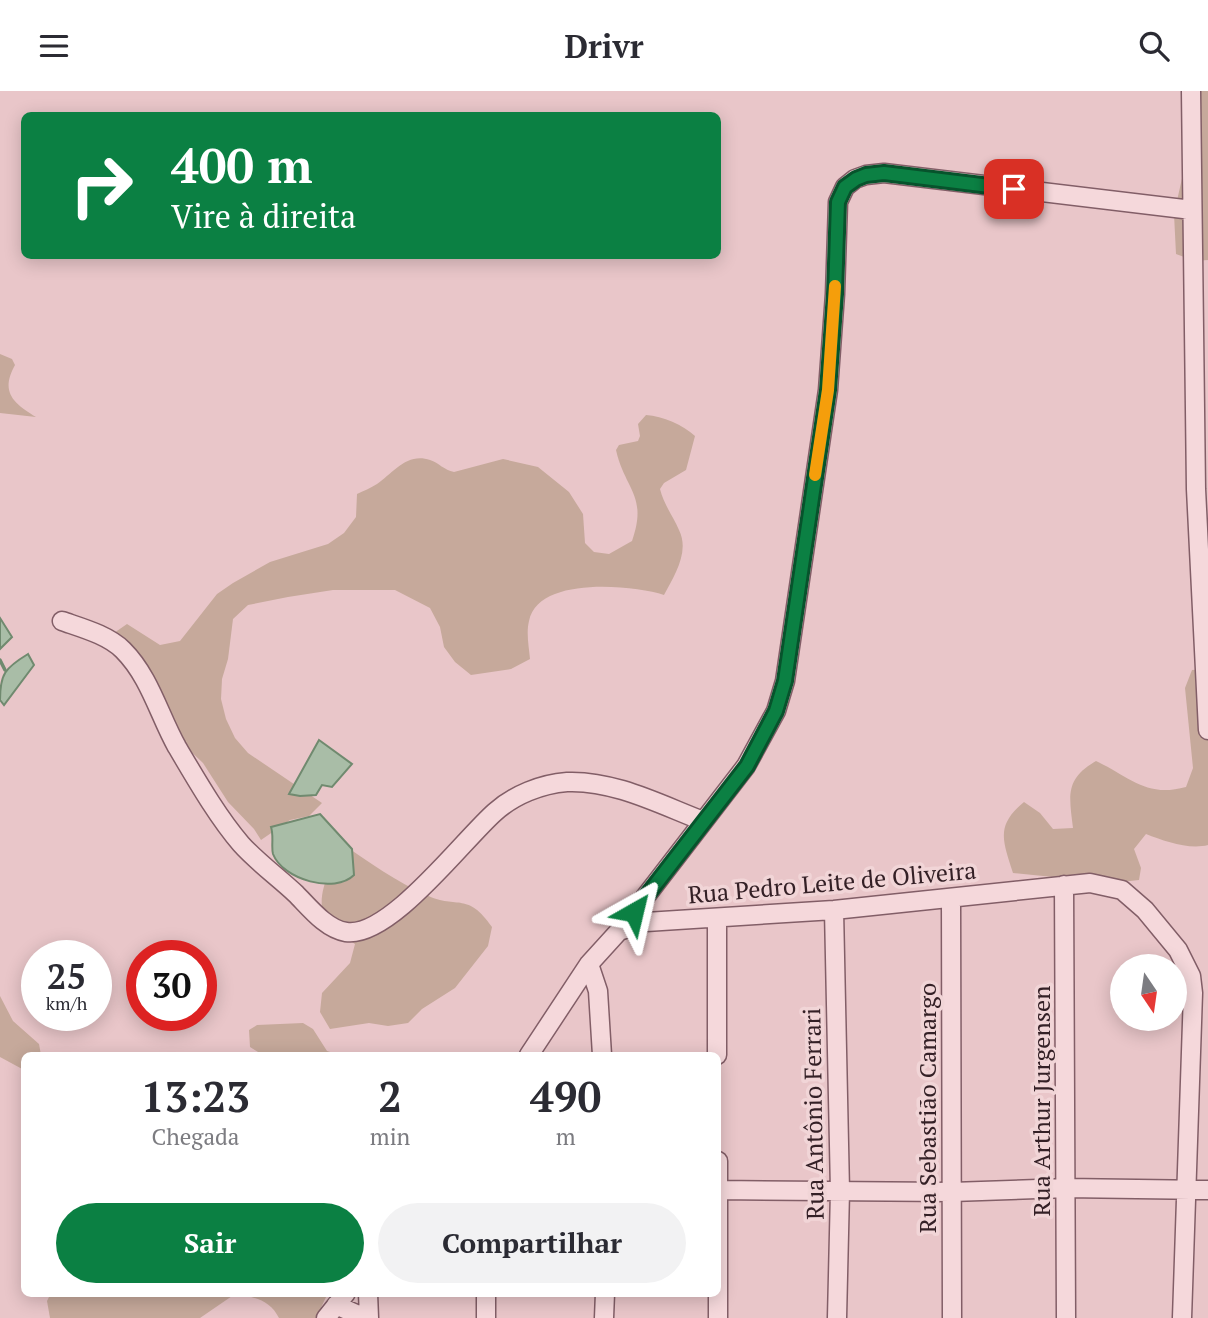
<!DOCTYPE html>
<html lang="pt">
<head>
<meta charset="utf-8">
<style>
	:root { --surface:#fff; --page:#f2f2f3; --text:#2b2b33; --muted:#7c7c81; --accent:#0b8043 }
	body { margin:0; font-family:"PT Serif",serif; background:var(--page); color:var(--text); height:100vh; display:flex; flex-direction:column; font-size:26px; white-space:nowrap }
	* { box-sizing:border-box; margin:0 }
	p { font-size:23px; color:var(--muted) }
	.icon { flex:none; width:38px; height:38px; fill:none; stroke:currentColor; stroke-width:2; stroke-linecap:round; stroke-linejoin:round }
	.map { position:relative; flex:1; overflow:hidden }
	.sheet { position:absolute; left:21px; top:961px; width:700px; height:245px; display:flex; flex-direction:column; background:var(--surface); border-radius:10px; box-shadow:0 4px 18px #0003 }
	.sheet>* { flex:none }
	.hud { position:absolute; left:21px; top:21px; width:700px; height:147px; border-radius:10px; box-shadow:0 4px 18px #0003; background:#0b8043; color:#fff; overflow:hidden }
	.needle { width:46px; rotate:167deg }
	.buttons { position:absolute; left:1110px; top:863px; display:grid; gap:14px }
	.buttons a { display:grid; place-items:center; width:77px; height:77px; border-radius:50%; background:var(--surface); box-shadow:0 4px 18px #0003; font-size:35px }
	.speed { position:absolute; left:21px; top:849px; display:flex; gap:14px; font-size:35px; font-weight:700; text-align:center }
	.speed>* { display:grid; place-content:center; width:91px; height:91px; border-radius:50%; background:var(--surface); box-shadow:0 4px 18px #0003; line-height:1 }
	.speed small { font-size:18px; font-weight:400 }
	.speed .limit { border:10px solid #d22; background:#fff; color:#111 }
	.pin { position:absolute; display:grid; place-items:center; width:60px; height:60px; color:#fff; margin:-30px; border-radius:14px; box-shadow:0 4px 10px #0006 }
	.me { position:absolute; width:77px; margin:-38px; rotate:37deg; stroke-linejoin:round; filter:drop-shadow(0 0 5px #0008) }
	.turn { display:flex; align-items:center; gap:24px; height:147px; padding:0 35px; font-size:32px }
	.turn .icon { width:91px; height:91px; stroke-width:2.5 }
	.turn b { display:block; font-size:49px; line-height:60px }
	.eta { display:flex; justify-content:space-evenly; align-items:center; height:119px; text-align:center }
	.eta b { font-size:42px; font-weight:700; line-height:49px }
	.action { display:flex; gap:14px; margin-top:auto; padding:14px 35px }
	.action a { flex:1; height:80px; border-radius:42px; background:var(--accent); color:#fff; font-size:28px; font-weight:700; line-height:80px; text-align:center }
	.action a+a { background:var(--page); color:var(--text) }
	header { display:flex; justify-content:space-between; align-items:center; height:91px; padding:0 35px; background:var(--surface); font-size:32px; font-weight:700 }
	.map>svg:first-child { display:block }
	.green { fill:#c6a99b }
	.water { fill:#a9bda7; stroke:#708a6f; stroke-width:2 }
	.lines { fill:none; stroke-linecap:round; stroke-linejoin:round }
	.stream { stroke:#708a6f; stroke-width:3.5 }
	.minor-casing { stroke:#825e67; stroke-width:21 }
	.minor { stroke:#f5d8db; stroke-width:18 }
	.route-casing { stroke:#07532c; stroke-width:18 }
	.route { stroke:#0b8043; stroke-width:12 }
	.slow { stroke:#f59e0b; stroke-width:12 }
	.labels { text-anchor:middle; dominant-baseline:central; stroke-width:7; stroke-linejoin:round; paint-order:stroke }
	.street-label { font-size:24px; fill:#342026; stroke:#f1d5d7 }
</style>
</head>
<body>
<header><svg class="icon" aria-label="menu" viewBox="0 0 24 24"><path d="M4 6h16M4 12h16M4 18h16"/></svg>Drivr<svg class="icon" aria-label="search" viewBox="0 0 24 24"><circle cx="10" cy="10" r="6"/><path d="M15 15l6 6"/></svg></header>
<div class="map">
<svg width="1208" height="1227" viewBox="0 0 1208 1227">
	<rect width="100%" height="100%" fill="#e9c6c9"/>
	<path class="green" d="M1192,0H1208V169L1195,170L1176,163L1174,123L1183,83Z
		M0,263L12,268L15,274C0,301 13,312 36,326L0,322Z
		M646,324C663,325 683,334 695,345L686,379L664,392L660,398C664,414 673,425 679,439C690,461 674,485 664,504C632,494 538,485 529,530C526,542 529,556 530,568L511,578L471,584L455,571L444,556L440,536L430,517L395,499H333L288,506L248,514L233,528L228,568L222,588L221,608L226,628L235,647L248,662L322,712L309,725L290,729L261,749L254,738L228,711L203,672L184,654L114,542L127,533L160,554L180,550L217,503L233,492L270,471L328,453L344,442L356,426L357,403C363,400 371,397 377,393C393,382 407,361 430,369C439,372 444,379 454,381L503,368L538,376L569,401L583,423L585,452L594,461L609,463L632,450C648,404 625,399 616,359L619,354L638,350L640,345L638,333Z
		M1208,578V754C1189,759 1164,750 1146,743L1134,758L1141,777L1139,789L1112,792L1013,782C1003,750 995,735 1024,711L1040,722L1053,738L1073,737C1069,704 1065,688 1096,670C1130,686 1146,707 1186,696L1193,677L1185,597L1192,579Z
		M342,753C368,770 398,792 426,804C459,819 467,800 492,836L488,855L455,897L422,918L408,932L388,935L369,932L330,938L320,921L322,902L350,872L355,853C346,847 330,839 325,828C314,804 333,773 342,753Z
		M0,905L13,930L39,953L41,964H24V979L0,966Z
		M303,932L313,938L327,960L340,964H263L250,956L249,939L257,934Z
		M51,1202H328L316,1227H279C270,1209 255,1206 235,1203L200,1227H50L47,1210Z"/>
	<path class="water" d="M0,527L12,546L0,558Z
		M28,563L34,574L4,614L0,609C0,583 5,577 28,563Z
		M319,649L352,673L332,696L322,694L316,704L300,705L289,703Z
		M320,723L352,758L354,784C335,803 283,789 273,763C271,756 274,745 271,736Z"/>
	<g class="lines">
		<path class="stream" d="M0,569L5,579"/>
		<defs>
			<path id="minor" d="M1191,0L1196,398L1208,639
				M62,530C82,537 108,544 123,559C150,586 159,624 177,656C196,688 217,725 241,753C257,771 278,786 296,803C309,816 326,838 346,841C389,848 463,749 495,721C514,704 541,693 567,691C614,689 661,714 703,730
				M1064,794L1066,1227
				M951,807L952,1227
				M834,819L840,1100L837,1227
				M717,828V964
				M619,840L746,675L776,620L785,590L828,299L835,203L838,111L845,96L855,88L866,84L884,82L1192,119
				M589,873L598,900L602,964
				M529,964L589,873L619,840L646,831L834,819L1090,792L1122,799L1145,819L1178,859L1191,885L1193,902L1182,1227
				M718,1070V1227
				M718,1099L952,1101L1066,1097L1208,1099
				M368,1202L369,1227
				M486,1202V1227
				M336,1214L365,1227
				M326,1227L346,1202
				M604,1227L605,1202"/>
		</defs>
		<use href="#minor" class="minor-casing"/>
		<use href="#minor" class="minor"/>
	</g>
	<g class="lines">
		<defs>
			<path id="route" d="M634,821L747,675L776,620L785,590L828,299L835,203L838,111L845,96L856,88L866,84L884,82L1014,98"/>
		</defs>
		<use href="#route" class="route-casing"/>
		<use href="#route" class="route"/>
		<path class="slow" d="M815,384L828,299L835,195"/>
	</g>
	<g class="labels">
		<g class="street-label">
			<text transform="translate(832 791) rotate(-5)">Rua Pedro Leite de Oliveira</text>
			<text transform="translate(1041 1010) rotate(-90)">Rua Arthur Jurgensen</text>
			<text transform="translate(927 1017) rotate(-90)">Rua Sebastião Camargo</text>
			<text transform="translate(813 1023) rotate(-91)">Rua Antônio Ferrari</text>
		</g>
	</g>
</svg>
<div class="buttons">
<a><svg class="needle" viewBox="-14 -14 28 28"><path d="M0-13l5 13h-10z" fill="#e53935"/><path d="M0 13l5-13h-10z" fill="#7c7c81"/></svg></a>
</div>
<div class="speed"><div>25<small>km/h</small></div><div class="limit">30</div></div>
<div class="pin" style="left:1014px;top:98px;background:#d93025"><svg class="icon" aria-label="arrive" viewBox="0 0 24 24"><path d="M6 21V4h12l-3 4 3 4H6"/></svg></div>
<svg class="me" style="left:634px;top:821px" viewBox="-20 -20 40 40"><path d="M0-17L14 15 0 8-14 15z" fill="#0b8043" stroke="#fff" stroke-width="4"/></svg>
<div class="hud">
<div class="turn"><svg class="icon" aria-label="right" viewBox="0 0 24 24"><path d="M7 20v-9h11M14 6l5 5-5 5"/></svg><div><b>400 m</b>Vire à direita</div></div>
</div>
<section class="sheet">
<div class="eta">
<div><b>13:23</b><p>Chegada</p></div>
<div><b>2</b><p>min</p></div>
<div><b>490</b><p>m</p></div>
</div>
<div class="action"><a>Sair</a><a>Compartilhar</a></div>
</section>
</div>
</body>
</html>
